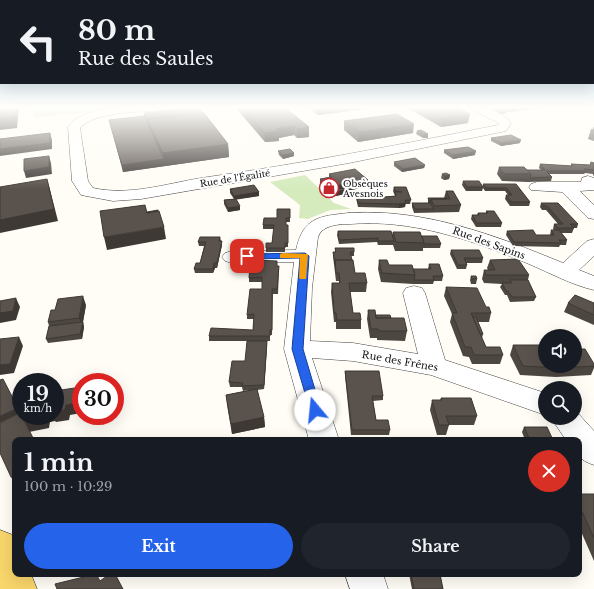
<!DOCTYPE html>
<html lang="en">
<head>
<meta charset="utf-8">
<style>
	:root { --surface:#171b24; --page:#20242c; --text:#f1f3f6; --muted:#9ea1a6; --accent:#2563eb }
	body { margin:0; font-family:"Libre Baskerville",serif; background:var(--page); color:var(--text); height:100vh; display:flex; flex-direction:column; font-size:15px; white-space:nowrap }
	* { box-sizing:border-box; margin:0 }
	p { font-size:13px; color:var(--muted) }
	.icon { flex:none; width:22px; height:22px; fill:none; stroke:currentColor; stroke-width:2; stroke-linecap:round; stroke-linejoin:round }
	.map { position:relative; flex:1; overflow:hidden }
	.drawer { position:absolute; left:12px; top:437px; width:570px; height:140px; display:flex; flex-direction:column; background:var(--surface); border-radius:8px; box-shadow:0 4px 16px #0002 }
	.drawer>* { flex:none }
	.top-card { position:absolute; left:0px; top:0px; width:594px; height:84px; box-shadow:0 4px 16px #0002; background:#171b24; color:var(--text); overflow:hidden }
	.tools { position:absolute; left:538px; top:329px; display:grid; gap:8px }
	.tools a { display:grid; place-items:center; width:44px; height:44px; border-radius:50%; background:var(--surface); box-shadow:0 4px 16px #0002; font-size:20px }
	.speed { position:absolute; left:12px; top:373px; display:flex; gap:8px; font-size:20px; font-weight:700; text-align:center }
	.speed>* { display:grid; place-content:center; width:52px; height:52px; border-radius:50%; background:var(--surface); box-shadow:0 4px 16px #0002; line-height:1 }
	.speed small { font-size:10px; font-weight:400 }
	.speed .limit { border:6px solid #d22; background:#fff; color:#111 }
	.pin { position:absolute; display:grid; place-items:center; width:34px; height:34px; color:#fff; margin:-17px; border-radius:8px; box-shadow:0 2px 6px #0006 }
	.me { position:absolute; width:44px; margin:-22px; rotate:343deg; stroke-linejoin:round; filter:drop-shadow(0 0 3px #0008) }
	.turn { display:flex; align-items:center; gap:14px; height:84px; padding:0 12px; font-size:18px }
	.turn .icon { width:52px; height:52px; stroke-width:2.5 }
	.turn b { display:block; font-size:28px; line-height:34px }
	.round { display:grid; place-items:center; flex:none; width:42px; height:42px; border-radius:21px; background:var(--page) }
	.summary { display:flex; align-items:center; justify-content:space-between; height:68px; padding:0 12px }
	h1 { font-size:24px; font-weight:800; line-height:30px }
	.primary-button { display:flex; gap:8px; margin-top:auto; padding:8px 12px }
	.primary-button a { flex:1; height:46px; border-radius:24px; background:var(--accent); color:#fff; font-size:16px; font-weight:800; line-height:46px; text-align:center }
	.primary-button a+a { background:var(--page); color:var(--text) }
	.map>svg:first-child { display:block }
	.green { fill:#d5ebbd }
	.cemetery { fill:#d9e3c4 }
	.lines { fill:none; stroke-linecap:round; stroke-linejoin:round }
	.minor-casing { stroke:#444; stroke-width:1 }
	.major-casing { stroke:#222; stroke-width:1 }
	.minor { fill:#fff; fill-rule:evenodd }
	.major { fill:#f9d66b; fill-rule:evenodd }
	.wall { fill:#4d4742 }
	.shaded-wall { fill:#3f3936 }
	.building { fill:#5a524d; stroke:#3f3936 }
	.route { fill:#2563eb; stroke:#184099 }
	.slow { fill:#f59e0b }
	.labels { text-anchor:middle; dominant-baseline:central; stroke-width:4; stroke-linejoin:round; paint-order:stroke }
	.far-street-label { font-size:9px; fill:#111; stroke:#fff }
	.far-poi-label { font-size:9px; fill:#111; stroke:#fff; text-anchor:start }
	.street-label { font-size:10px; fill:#111; stroke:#fff }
</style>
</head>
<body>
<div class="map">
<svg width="594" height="589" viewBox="0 0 594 589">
	<rect width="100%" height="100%" fill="#fffdf5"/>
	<path class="green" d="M305,175L334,203L351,209L330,210L308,219L299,218L300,205L270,182Z"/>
	<path class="cemetery" d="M30,107H148L35,117Z"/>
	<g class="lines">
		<defs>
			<path id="minor" d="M127,107H171L165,110C144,112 95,111 80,128L88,181L93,188C129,196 165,184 201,178C300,164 399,145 498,125L499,123L470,109L469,107C483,107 502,110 511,123L506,131L349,163L141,199L113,201L81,195L72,181L68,127C80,110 108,109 127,107Z
				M588,176L594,178V190L580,191L594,205V219L588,218L562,192L531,190L529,187L531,184L537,182H581L582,178Z
				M349,213C423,208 495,235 563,263L587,241L594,239V256L579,270L594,276V290C572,285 550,273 529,264C472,240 412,219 350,224C339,224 322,225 318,237L312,288L310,341L353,343L418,354L403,293L406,288L414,286L422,288L425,293L445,360L545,393V415L431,375L353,361L312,358L339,440H309L284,349L294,262L232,263L225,261L222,257L225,253L232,251L296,250C303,218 318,216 349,213Z
				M575,410L594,431V465C577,459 579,456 579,440H566L551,418H575Z
				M345,574H383L388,589H350Z"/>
			<path id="major" d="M0,530L13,535L15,540V574H31L37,589H0Z"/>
		</defs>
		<use href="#minor" class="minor-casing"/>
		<use href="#major" class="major-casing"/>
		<use href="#minor" class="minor"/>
		<use href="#major" class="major"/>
	</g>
	<path class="wall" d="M235,107H284L309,127V137L297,138L294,135L279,138V141L265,142Z
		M308,107H366V109L318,115Z
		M406,107H455L468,123L441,127Z
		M494,107H496H495H548L508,112L506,111V113L501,114L493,110Z
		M144,113L228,144L229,157L123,172L109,120L144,116Z
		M344,121L413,133L358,142L344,130Z
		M594,126V141L588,139L591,129H593Z
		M417,131L428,134V138H423L416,134Z
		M491,138L520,143L501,146L491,141Z
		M444,150L475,155L453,159L444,153Z
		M278,151L294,153V156L283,159L279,155Z
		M394,162L425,165L424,168L402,172L394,166Z
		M594,163V176L593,175V174L585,173L584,174H549L552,177L551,181L528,182L502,181L497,174L499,167L527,170H541L539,168L540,164L571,166V164L590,165Z
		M329,174L368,180L367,187L345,191V194L331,197L320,186V179L329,177Z
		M442,174L450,175L449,179L444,180L441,178Z
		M463,181L483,186V184H516L530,202L529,206H510L505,199L506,195H508L505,191H485L483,188L482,191H466L462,185Z
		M394,187L411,200L410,204H405V207L399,208L358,207L356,198V194L366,195L373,198L395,196L393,191Z
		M230,189L259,192V196L236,199L240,210L228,212L224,204V200L234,199L230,193Z
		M446,191L461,205L459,212L414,213L412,207V203H428V198H444Z
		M541,203L578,224L577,228H574L572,233H561L567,240L566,245H560L559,247L513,246L506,235L507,231L536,235H550L551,230H554L553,229L554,224H558L546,210H542L540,207Z
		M290,209V222H286V225H288V247H285V252H266V248L272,243L274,229H263V225L277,218Z
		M486,211L502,223L501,227H476L471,219L472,215H477L478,213H486Z
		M338,231L392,235L393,232L422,236L441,244L440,248H423V251H395L393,245H378L377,242L339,244L337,235Z
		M220,237L221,241H222V245L217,268H215L213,273H195L194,269L200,263L204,246H199L198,242Z
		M335,248L354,252V256H351L355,273L367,283L366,292H350L353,313L361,320V329H336V322H334L331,292L332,283H339V281H336L333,256V252H335Z
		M451,250L483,258L482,263H466L467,265L466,269H457L450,254Z
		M379,260L389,265L413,269H428L429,264L443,276L442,281H434L433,284H413L381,282L378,269Z
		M490,260L529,275L528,280L536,297L534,301L510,302L507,295H505L500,287L502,284L484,283L482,279L484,270H488L487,268Z
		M277,266L279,270L278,294H273L272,335H270V341H209V336L253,330L254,319H247V315L262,289V282H249V278Z
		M471,276L477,279L476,284H471L470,280Z
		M446,287L486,307L491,313L489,322H478L483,334L482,338L486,347L503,355L500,364H472L469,357L463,356L450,322L452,314L444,296Z
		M568,303H594V325L564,312Z
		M86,305L83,322L84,327L82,339L48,343L46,339L49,326L48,322Z
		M368,310L376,315L391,318L407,331L405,341L377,340V338H370L367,319Z
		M267,341V346L264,389L257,390L264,417L265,427L232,434L227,405L226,395L250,390L243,391L242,387H230L229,382L245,361Z
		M513,345L545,366H575V353L577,349L594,364V368L591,375L556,377L520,375L510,355Z
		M345,371L383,396V400L373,401L376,420L390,430L389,435H351L345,376Z
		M441,398L477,416L474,425H449L446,435H437L430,410L432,400H440Z
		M524,427L553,440H525L522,432Z
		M579,494H594V561L579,527Z
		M409,574H440L443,589H412Z"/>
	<path class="shaded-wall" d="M14,107H19L17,128L0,130V118Z
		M338,107H366V109L318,115V109Z
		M510,107H548L508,112Z
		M507,110L506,113L501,114L502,111Z
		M470,114L468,123L441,127L443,118Z
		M414,124L413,133L358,142L359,132Z
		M294,126V135L279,138V141L265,142V133L276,129Z
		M309,127V137L297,138V129Z
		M50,133L52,140V149L0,156V149Z
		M428,134V138H423L424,135Z
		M521,140L520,143L501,146V143Z
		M228,144L229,157L123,172L122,165L164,159L163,153Z
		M476,151L475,155L453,159V155Z
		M294,153V156L283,159V155Z
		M49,156L51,163L52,174L26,178L24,171Z
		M425,165L424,168L402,172L403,169Z
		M450,175L449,179L444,180L445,176Z
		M47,179L50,190L58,221L0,233V220Z
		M368,180L367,187L345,191V194L331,197V193L329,190L328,194V187Z
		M259,192V196L234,200V196Z
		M406,203L405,207L399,208V204Z
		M240,206V210L228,212V208Z
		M164,227L166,239L107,250L104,237Z
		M222,241V245L217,268V263Z
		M214,263L215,268L213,273V269Z
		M83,296L86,305L82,327L79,318Z
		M16,298L20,307L16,320L0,323V313Z
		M83,322L84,327L82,339L80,334Z
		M19,337L23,346L14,373L0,375V365Z
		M267,341V346L264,389V385Z
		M81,402V413L70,415L69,420L56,422L55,421L50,422L49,428L29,432L25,422L45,416H55V412L66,405Z
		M18,408L20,413L0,423V416Z
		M264,417L265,427L232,434L231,424Z
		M15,475V484L11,477Z"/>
	<path class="building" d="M0,107H14L13,116L0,118Z
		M198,107L203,113L147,119L148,121L144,113Z
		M242,107H284L309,127L297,129L294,126L276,129L278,131L265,133Z
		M315,107H341L318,109Z
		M422,107H455L470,114L443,118Z
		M494,107H499L507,110L502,111Z
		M204,113L228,144L163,153L147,119Z
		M397,114L414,124L359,132L344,121Z
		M144,116L164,159L122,165L109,120Z
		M421,130L428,134L424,135L417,131Z
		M50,133V143L0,149V139Z
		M511,135L521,140L501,143L491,138Z
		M468,147L476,151L453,155L444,150Z
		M290,149L294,153L283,155L278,151Z
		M49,156V167L24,171V159Z
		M415,158L425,165L403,169L394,162Z
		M591,162L594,163V170L584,169L586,171H546L552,177L530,178L531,174L527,170H545L540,164L573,166L571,164L590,165Z
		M499,167H524L531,174H504Z
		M355,169L368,180L328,187L320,179L332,177L329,174Z
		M446,173L450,175L445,176L442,174Z
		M47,179L54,209L0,220V187Z
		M463,181H479L483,187H467Z
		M483,184H516L530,202H511L506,195H512L506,188H486Z
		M254,185L259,192L234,196L230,189Z
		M394,187H406L411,200H405L406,203L399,204L358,203L356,194L365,192L366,195H372L373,198L396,196L395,192H402L395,191Z
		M343,188L345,190L331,193L329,190Z
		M446,191H453L461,205L434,206L431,199H450Z
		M428,198H447V199H431L430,203Z
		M236,199L240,206L228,208L224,200Z
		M412,203H430L434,209H415Z
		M541,203H558L578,224H570L574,228H558L554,224H563L547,206H544Z
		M145,205L147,213L159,211L164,227L104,237L100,211Z
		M277,209H290V218H286V225H288V243H285V248H266V243H272L274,225H263L264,218H277Z
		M158,210V211L147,213V212Z
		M486,211H494L502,223H477L472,215H479L478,213H488Z
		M533,230L536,235H554L551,230H559L567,240H559L561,243L514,242L507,231Z
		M338,231H391L394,241H378V238L339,240Z
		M393,232H420L424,243L396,242Z
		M422,236H437L441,244H424V243Z
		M200,237H220L219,241H222L217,263H214L213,269H194L196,263H200L206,242H198Z
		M335,248H354V252H350L352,260H335V264L333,252H336Z
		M451,250H479L483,258H464L467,265H458Z
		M518,259L529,275H486L484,270H495L490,260Z
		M255,260L277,261V266H279L277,289H272V330H270V336H209L211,328L253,330L254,314L247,315L250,289H262V277L249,278L250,266H253Z
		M335,260H353L355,273H365L367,283H349L353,313H360L361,320H337L336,313H334L332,283H340L339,273H336Z
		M379,260H387L389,265H412L415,275L382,273Z
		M429,264H439L443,276H433L434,280H414L415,275L413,269H431Z
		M471,276H476L477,279H472Z
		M510,280H528L536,297H512L508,291H506L502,283H512Z
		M446,287L477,288L486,307H489L491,313H471L486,347H500L503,355H474L471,347H465L452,313H457Z
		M575,295L594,303V315L568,303Z
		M83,296L79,318L48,322L51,310H55L58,299Z
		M16,298L13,311L0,313V301Z
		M368,310H375L376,318H404L407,331H379L378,329H371Z
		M376,315H390L391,318H376Z
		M473,317H476L483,334H480Z
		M83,322L80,334L46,339L49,326Z
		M19,337L10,364L0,365V339Z
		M247,341H267L264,385L242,386L243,383L229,382L232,361H245Z
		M513,345H545V366H575V353H579L577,349H585L594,364V366L560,368L523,366Z
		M345,371H379L383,396H372L376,420H388L390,430H352Z
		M3,379L18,408L0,416V380Z
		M81,387V402L66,405L65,410L55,412V391Z
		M257,389L264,417L231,424L226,395Z
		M441,398H471L477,416H446L449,425H439L432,400H442Z
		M18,414H21V416H45V418L25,422L34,440H15V475L11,477L0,453V423Z
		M524,427H547L553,440H530Z
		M579,494H594V538L579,505Z
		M96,574L100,581L110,574H115L123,589H57L55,584Z
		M411,574H440L443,589H414Z"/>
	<linearGradient id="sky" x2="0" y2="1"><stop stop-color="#95c6ee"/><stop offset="0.57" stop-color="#fffefa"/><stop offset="1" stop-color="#fffefa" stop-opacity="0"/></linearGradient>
	<rect width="594" height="189" fill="url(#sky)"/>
	<path class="route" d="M305,253L309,256L303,349L321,410L320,413H311L310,410L292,349L300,258L247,259L243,256L247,254Z"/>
	<path class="slow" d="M283,253L308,254L306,279H300L299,277L300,258H280V254Z"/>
	<defs>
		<symbol id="shop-ring" viewBox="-11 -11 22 22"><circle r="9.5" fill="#fff" stroke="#c4262e" stroke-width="1.5"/><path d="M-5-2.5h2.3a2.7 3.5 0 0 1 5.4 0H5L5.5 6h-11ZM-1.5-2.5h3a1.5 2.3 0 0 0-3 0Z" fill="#c4262e"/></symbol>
	</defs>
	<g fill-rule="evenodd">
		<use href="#shop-ring" x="318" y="177" width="22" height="22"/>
	</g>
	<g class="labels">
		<g class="far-street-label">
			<text transform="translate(235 178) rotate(-9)">Rue de l'Égalité</text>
		</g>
		<g class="far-poi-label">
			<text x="343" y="183">Obsèques<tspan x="343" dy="10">Avesnois</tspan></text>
		</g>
		<g class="street-label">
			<text transform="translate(489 243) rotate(20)">Rue des Sapins</text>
			<text transform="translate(400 361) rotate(10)">Rue des Frênes</text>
		</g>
	</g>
</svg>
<div class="tools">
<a><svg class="icon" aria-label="sound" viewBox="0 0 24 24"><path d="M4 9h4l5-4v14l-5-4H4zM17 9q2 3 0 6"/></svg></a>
<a><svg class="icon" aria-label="search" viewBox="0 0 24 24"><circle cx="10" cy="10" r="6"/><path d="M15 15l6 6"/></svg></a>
</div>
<div class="speed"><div>19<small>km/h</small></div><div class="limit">30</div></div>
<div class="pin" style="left:247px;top:256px;background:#d93025"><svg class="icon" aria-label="arrive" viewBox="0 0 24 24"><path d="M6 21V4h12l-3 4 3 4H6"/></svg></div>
<svg class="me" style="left:315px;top:410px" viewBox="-20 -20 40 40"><circle r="19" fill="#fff"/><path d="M0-13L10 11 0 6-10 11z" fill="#2563eb"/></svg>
<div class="top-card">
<div class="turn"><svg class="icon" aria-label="left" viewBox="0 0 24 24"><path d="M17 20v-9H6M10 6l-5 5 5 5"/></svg><div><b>80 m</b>Rue des Saules</div></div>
</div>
<section class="drawer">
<div class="summary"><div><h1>1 min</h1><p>100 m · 10:29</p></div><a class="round" style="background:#d93025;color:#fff"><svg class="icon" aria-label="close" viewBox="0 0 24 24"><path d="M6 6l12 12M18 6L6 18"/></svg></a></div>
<div class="primary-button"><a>Exit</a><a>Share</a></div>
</section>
</div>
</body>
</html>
